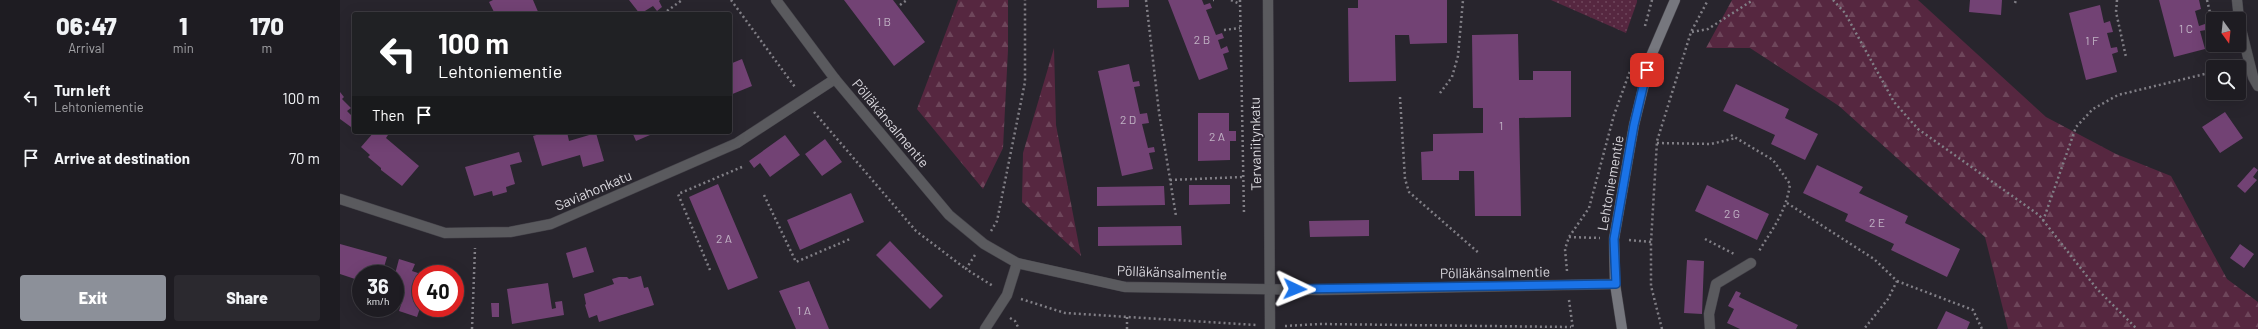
<!DOCTYPE html>
<html lang="en">
<head>
<meta charset="utf-8">
<style>
	:root { --surface:#1e1c22; --page:#2b292f; --text:#f1f3f6; --muted:#a1a1a5; --line:#3c3a40; --accent:#8c9099 }
	body { margin:0; font-family:Barlow,sans-serif; background:var(--page); color:var(--text); height:100vh; display:flex; flex-direction:column; font-size:15px; white-space:nowrap }
	* { box-sizing:border-box; margin:0 }
	p { font-size:13px; color:var(--muted) }
	.icon { flex:none; width:22px; height:22px; fill:none; stroke:currentColor; stroke-width:2; stroke-linecap:round; stroke-linejoin:round }
	.map { position:relative; flex:1; overflow:hidden }
	.details { display:flex; flex-direction:column; background:var(--surface); width:340px }
	.details>* { flex:none }
	.guide { position:absolute; left:12px; top:12px; width:380px; height:122px; border-radius:4px; box-shadow:0 4px 16px #0002,0 0 0 1px var(--line); background:#202124; color:#fff; overflow:hidden }
	.needle { width:26px; rotate:165deg }
	.fabs { position:absolute; left:1866px; top:12px; display:grid; gap:8px }
	.fabs a { display:grid; place-items:center; width:40px; height:40px; border-radius:4px; background:var(--surface); box-shadow:0 4px 16px #0002,0 0 0 1px var(--line); font-size:20px }
	.speed { position:absolute; left:12px; top:265px; display:flex; gap:8px; font-size:20px; font-weight:700; text-align:center }
	.speed>* { display:grid; place-content:center; width:52px; height:52px; border-radius:50%; background:var(--surface); box-shadow:0 4px 16px #0002,0 0 0 1px var(--line); line-height:1 }
	.speed small { font-size:10px; font-weight:400 }
	.speed .limit { border:6px solid #d22; background:#fff; color:#111 }
	.pin { position:absolute; display:grid; place-items:center; width:34px; height:34px; color:#fff; margin:-17px; border-radius:8px; box-shadow:0 2px 6px #0006 }
	.me { position:absolute; width:44px; margin:-22px; rotate:92deg; stroke-linejoin:round; filter:drop-shadow(0 0 3px #0008) }
	.turn { display:flex; align-items:center; gap:14px; height:84px; padding:0 20px; font-size:18px }
	.turn .icon { width:52px; height:52px; stroke-width:2.5 }
	.turn b { display:block; font-size:28px; line-height:34px }
	.then { display:flex; align-items:center; height:38px; padding:0 20px; background:#0003; gap:8px; font-size:15px }
	.eta { display:flex; justify-content:space-evenly; align-items:center; height:68px; text-align:center }
	.eta b { font-size:24px; font-weight:800; line-height:28px }
	.button { display:flex; gap:8px; margin-top:auto; padding:8px 20px }
	.button a { flex:1; height:46px; border-radius:4px; background:var(--accent); color:#fff; font-size:16px; font-weight:800; line-height:46px; text-align:center }
	.button a+a { background:var(--page); color:var(--text) }
	ul { padding:0; list-style:none }
	li { display:flex; align-items:center; gap:12px; height:60px; padding:0 20px }
	li div { flex:1 }
	li b { display:block; font-size:15px }
	li em { font-style:normal }
	main { display:flex; flex:1; min-height:0 }
	.map>svg:first-child { display:block }
	.green { fill:url(#green-dots) }
	.forest { fill:url(#forest-firs) }
	.building { fill:#724274 }
	.lines { fill:none; stroke-linecap:round; stroke-linejoin:round }
	.service-casing { stroke:#444249; stroke-width:11 }
	.minor-casing { stroke:#444249; stroke-width:11 }
	.tertiary-casing { stroke:#444249; stroke-width:11 }
	.secondary-casing { stroke:#444249; stroke-width:11 }
	.path { stroke:#817f86; stroke-width:2.5; stroke-dasharray:2 3; stroke-linecap:butt }
	.service { stroke:#5a5a5e; stroke-width:10 }
	.minor { stroke:#5a5a5e; stroke-width:10 }
	.tertiary { stroke:#5a5a5e; stroke-width:10 }
	.secondary { stroke:#76777e; stroke-width:10 }
	.route-casing { stroke:#114b97; stroke-width:10 }
	.route { stroke:#1a73e8; stroke-width:7 }
	.labels { text-anchor:middle; dominant-baseline:central; stroke-width:3; stroke-linejoin:round; paint-order:stroke }
	.number-label { font-size:12px; fill:#c0b2c4 }
	.street-label { font-size:14px; fill:#dad8de; stroke:#28252d }
</style>
</head>
<body>
<main>
<section class="details">
<div class="eta">
<div><b>06:47</b><p>Arrival</p></div>
<div><b>1</b><p>min</p></div>
<div><b>170</b><p>m</p></div>
</div>
<ul>
<li><svg class="icon" aria-label="left" viewBox="0 0 24 24"><path d="M17 20v-9H6M10 6l-5 5 5 5"/></svg><div><b>Turn left</b><p>Lehtoniementie</p></div><em>100 m</em></li>
<li><svg class="icon" aria-label="arrive" viewBox="0 0 24 24"><path d="M6 21V4h12l-3 4 3 4H6"/></svg><div><b>Arrive at destination</b></div><em>70 m</em></li>
</ul>
<div class="button"><a>Exit</a><a>Share</a></div>
</section>
<div class="map">
<svg width="1918" height="329" viewBox="0 0 1918 329">
	<defs>
		<pattern id="green-dots" width="8" height="8" patternUnits="userSpaceOnUse"><rect width="8" height="8" fill="#562740"/><path d="M2 2h.1M6 6h.1" fill="none" stroke="#6e465b" stroke-width="1.8" stroke-linecap="round"/></pattern>
		<pattern id="forest-firs" width="22" height="20" patternUnits="userSpaceOnUse"><rect width="22" height="20" fill="#562740"/><path d="M5 1l3.5 6h-7zM16 11l3.5 6h-7z" fill="#6e465b"/></pattern>
	</defs>
	<rect width="100%" height="100%" fill="#28252d"/>
	<path class="green" d="M1211,0H1297V2L1286,33Z"/>
	<path class="forest" d="M618,0H668V50L663,148L643,189L577,109Z
		M1392,0H1578L1706,117L1776,154L1831,176L1887,279L1918,302V329H1668L1645,237L1499,106L1410,48H1366Z
		M714,48L716,125L741,256L682,202L683,153Z"/>
	<path class="building" d="M153,0H193L199,14H155L149,2Z
		M289,0H320L319,1L322,7L317,11L313,6L300,14Z
		M504,0H553L585,42L554,66Z
		M757,0H789V7L757,8Z
		M828,0H862L864,5L870,3L872,8L866,10L876,35L882,33L884,38L878,40L881,49L887,46L889,52L883,54L888,69L859,80Z
		M1018,0H1107V43L1070,44L1069,35H1055L1056,81L1009,82L1008,8H1018Z
		M1630,0H1662L1661,15L1629,12Z
		M1819,0H1859L1861,9L1855,11L1859,26L1865,24L1866,30L1860,31L1865,49L1834,57Z
		M1760,5L1764,23L1770,21L1773,32L1767,33L1771,48L1777,47L1778,52L1772,54L1777,72L1746,80L1729,13Z
		M1178,34L1179,80H1193V71H1231V117L1179,118L1181,216H1135L1134,171H1119V180H1082L1081,152L1093,151V134L1143,133V108H1133L1132,35Z
		M402,59L412,86L390,95V64Z
		M789,64L793,82L799,81L800,86L794,87L800,114L807,113L809,123L802,124L808,148L814,147L815,152L809,153L813,169L782,176L758,71Z
		M1396,84L1449,109L1445,118L1478,134L1465,160L1431,144L1435,135L1383,111Z
		M0,92L4,97L2,99L11,108L7,111L14,118V124L11,127L0,119Z
		M1885,112L1903,138L1880,153L1862,127Z
		M858,113H889V131H896V141H890V160L858,161Z
		M34,132H45L48,135L46,138L79,166L62,186L41,170V168L28,157L30,155L21,147Z
		M206,132H227L229,141L256,133L264,161L243,167L240,155L202,166L193,136Z
		M292,132H317L296,141Z
		M445,135L460,155L430,177L420,163L414,168L409,161Z
		M485,139L502,162L482,176L465,154Z
		M179,152L182,162L170,165L175,184L166,187L167,192L153,196L152,191L134,196L125,167Z
		M1477,165L1523,187L1519,193L1568,216L1565,223L1620,249L1607,277L1551,250L1554,244L1505,221L1508,214L1463,193Z
		M1914,167L1918,170L1913,177L1917,180L1905,193L1897,186Z
		M378,184L418,278L388,290L349,197Z
		M849,185H890V204L849,205Z
		M1367,185L1429,214L1417,240L1355,211Z
		M824,186L825,205L757,206V187Z
		M511,193L524,222L460,250L447,220Z
		M1029,220V236L970,237L969,221Z
		M841,226L842,245L758,246V227Z
		M550,241L603,296L590,309L536,255Z
		M0,244L47,257L42,274H21V281L0,274Z
		M1900,244L1914,254L1904,268L1890,258Z
		M246,247L254,272L233,278L226,253Z
		M59,259L75,264L72,271L81,274V305L77,317L59,311L65,292L55,289V274Z
		M1347,260L1364,261L1362,314L1344,313Z
		M301,276L304,288L308,287L314,305L259,322L257,315L249,318L245,305L246,304L244,294L274,284L272,279L279,277H287L289,279Z
		M469,281L489,329H456L439,291Z
		M208,283L212,309L216,308L215,302L222,301L224,315L172,324L167,289Z
		M1396,291L1401,293L1399,297L1458,325L1456,329H1400L1387,323L1394,309L1388,306Z
		M151,303H159V317H152Z
		M92,308H105L104,312Z
		M1606,311L1630,322L1627,329H1597Z"/>
	<g class="lines">
		<defs>
			<path id="service" d="M1370,329L1369,314L1376,284L1411,263"/>
			<path id="minor" d="M928,0L930,329
				M1897,0L1899,19
				M1899,21L1913,77L1918,86
				M0,199L105,233L170,232L211,224L397,143L495,79
				M645,329L667,295L677,263"/>
			<path id="tertiary" d="M436,0L495,79L609,215L644,244L677,263L785,287L980,290L1275,284"/>
			<path id="secondary" d="M1282,329L1275,284L1274,239L1294,125L1311,56L1335,0"/>
		</defs>
		<use href="#service" class="service-casing"/>
		<use href="#minor" class="minor-casing"/>
		<use href="#tertiary" class="tertiary-casing"/>
		<use href="#secondary" class="secondary-casing"/>
		<path class="path" d="M391,0L455,87
			M806,0L819,112L836,216
			M873,0H874
			M891,0L900,4
			M900,0L904,214
			M1493,0L1505,13L1554,102L1578,129L1699,215L1757,289L1797,329
			M1777,0L1776,12L1786,57
			M1867,0L1873,25
			M1675,3L1676,0
			M560,5L567,0
			M323,14L342,0
			M1305,26L1312,0
			M884,30L900,28
			M1352,32L1368,29L1413,0
			M1100,93L1112,77L1118,56L1123,0
			M1060,97L1065,179L1069,192L1140,254
			M474,112L576,231L626,269
			M1391,135L1433,160L1450,184C1446,212 1433,228 1419,251
			M1317,143L1371,144L1396,138
			M830,180L903,177
			M424,195L456,262L510,239
			M1447,203L1534,259L1557,281L1548,299L1524,329
			M1703,221L1736,127L1753,109L1778,95L1873,72
			M651,231L657,221L685,82V0
			M1229,237L1260,238
			M1365,239L1396,255
			M1289,240L1311,242
			M635,255L626,269L653,286
			M370,270L338,194L402,167
			M1227,271L1225,249L1229,237L1249,208L1274,115L1290,71
			M1557,281L1633,310L1642,329
			M681,299L725,313L916,325
			M1229,300L1233,329
			M787,317V329
			M670,318L675,321L679,329
			M945,326L980,324L1231,327
			M132,329L135,248
			M1322,329L1311,286V242L1317,141L1351,32L1368,0"/>
		<use href="#service" class="service"/>
		<use href="#minor" class="minor"/>
		<use href="#tertiary" class="tertiary"/>
		<use href="#secondary" class="secondary"/>
	</g>
	<g class="lines">
		<defs>
			<path id="route" d="M955,289L1276,284L1274,239L1294,125L1307,70"/>
		</defs>
		<use href="#route" class="route-casing"/>
		<use href="#route" class="route"/>
	</g>
	<g class="labels">
		<g class="number-label">
			<text x="544" y="21">1 B</text>
			<text x="1846" y="28">1 C</text>
			<text x="862" y="39">2 B</text>
			<text x="1752" y="40">1 F</text>
			<text x="788" y="119">2 D</text>
			<text x="1161" y="125">1</text>
			<text x="877" y="136">2 A</text>
			<text x="1392" y="213">2 G</text>
			<text x="1537" y="222">2 E</text>
			<text x="384" y="238">2 A</text>
			<text x="464" y="310">1 A</text>
		</g>
		<g class="street-label">
			<text transform="translate(551 123) rotate(50)">Pölläkänsalmentie</text>
			<text transform="translate(915 144) rotate(-91)">Tervaniitynkatu</text>
			<text transform="translate(1270 183) rotate(-80)">Lehtoniementie</text>
			<text transform="translate(253 190) rotate(-23)">Saviahonkatu</text>
			<text transform="translate(832 272) rotate(2)">Pölläkänsalmentie</text>
			<text transform="translate(1155 272) rotate(-1)">Pölläkänsalmentie</text>
		</g>
	</g>
</svg>
<div class="fabs">
<a><svg class="needle" viewBox="-14 -14 28 28"><path d="M0-13l5 13h-10z" fill="#e53935"/><path d="M0 13l5-13h-10z" fill="#a1a1a5"/></svg></a>
<a><svg class="icon" aria-label="search" viewBox="0 0 24 24"><circle cx="10" cy="10" r="6"/><path d="M15 15l6 6"/></svg></a>
</div>
<div class="speed"><div>36<small>km/h</small></div><div class="limit">40</div></div>
<div class="pin" style="left:1307px;top:70px;background:#d93025"><svg class="icon" aria-label="arrive" viewBox="0 0 24 24"><path d="M6 21V4h12l-3 4 3 4H6"/></svg></div>
<svg class="me" style="left:955px;top:289px" viewBox="-20 -20 40 40"><path d="M0-17L14 15 0 8-14 15z" fill="#1a73e8" stroke="#fff" stroke-width="4"/></svg>
<div class="guide">
<div class="turn"><svg class="icon" aria-label="left" viewBox="0 0 24 24"><path d="M17 20v-9H6M10 6l-5 5 5 5"/></svg><div><b>100 m</b>Lehtoniementie</div></div>
<div class="then">Then<svg class="icon" aria-label="arrive" viewBox="0 0 24 24"><path d="M6 21V4h12l-3 4 3 4H6"/></svg></div>
</div>
</div>
</main>
</body>
</html>
